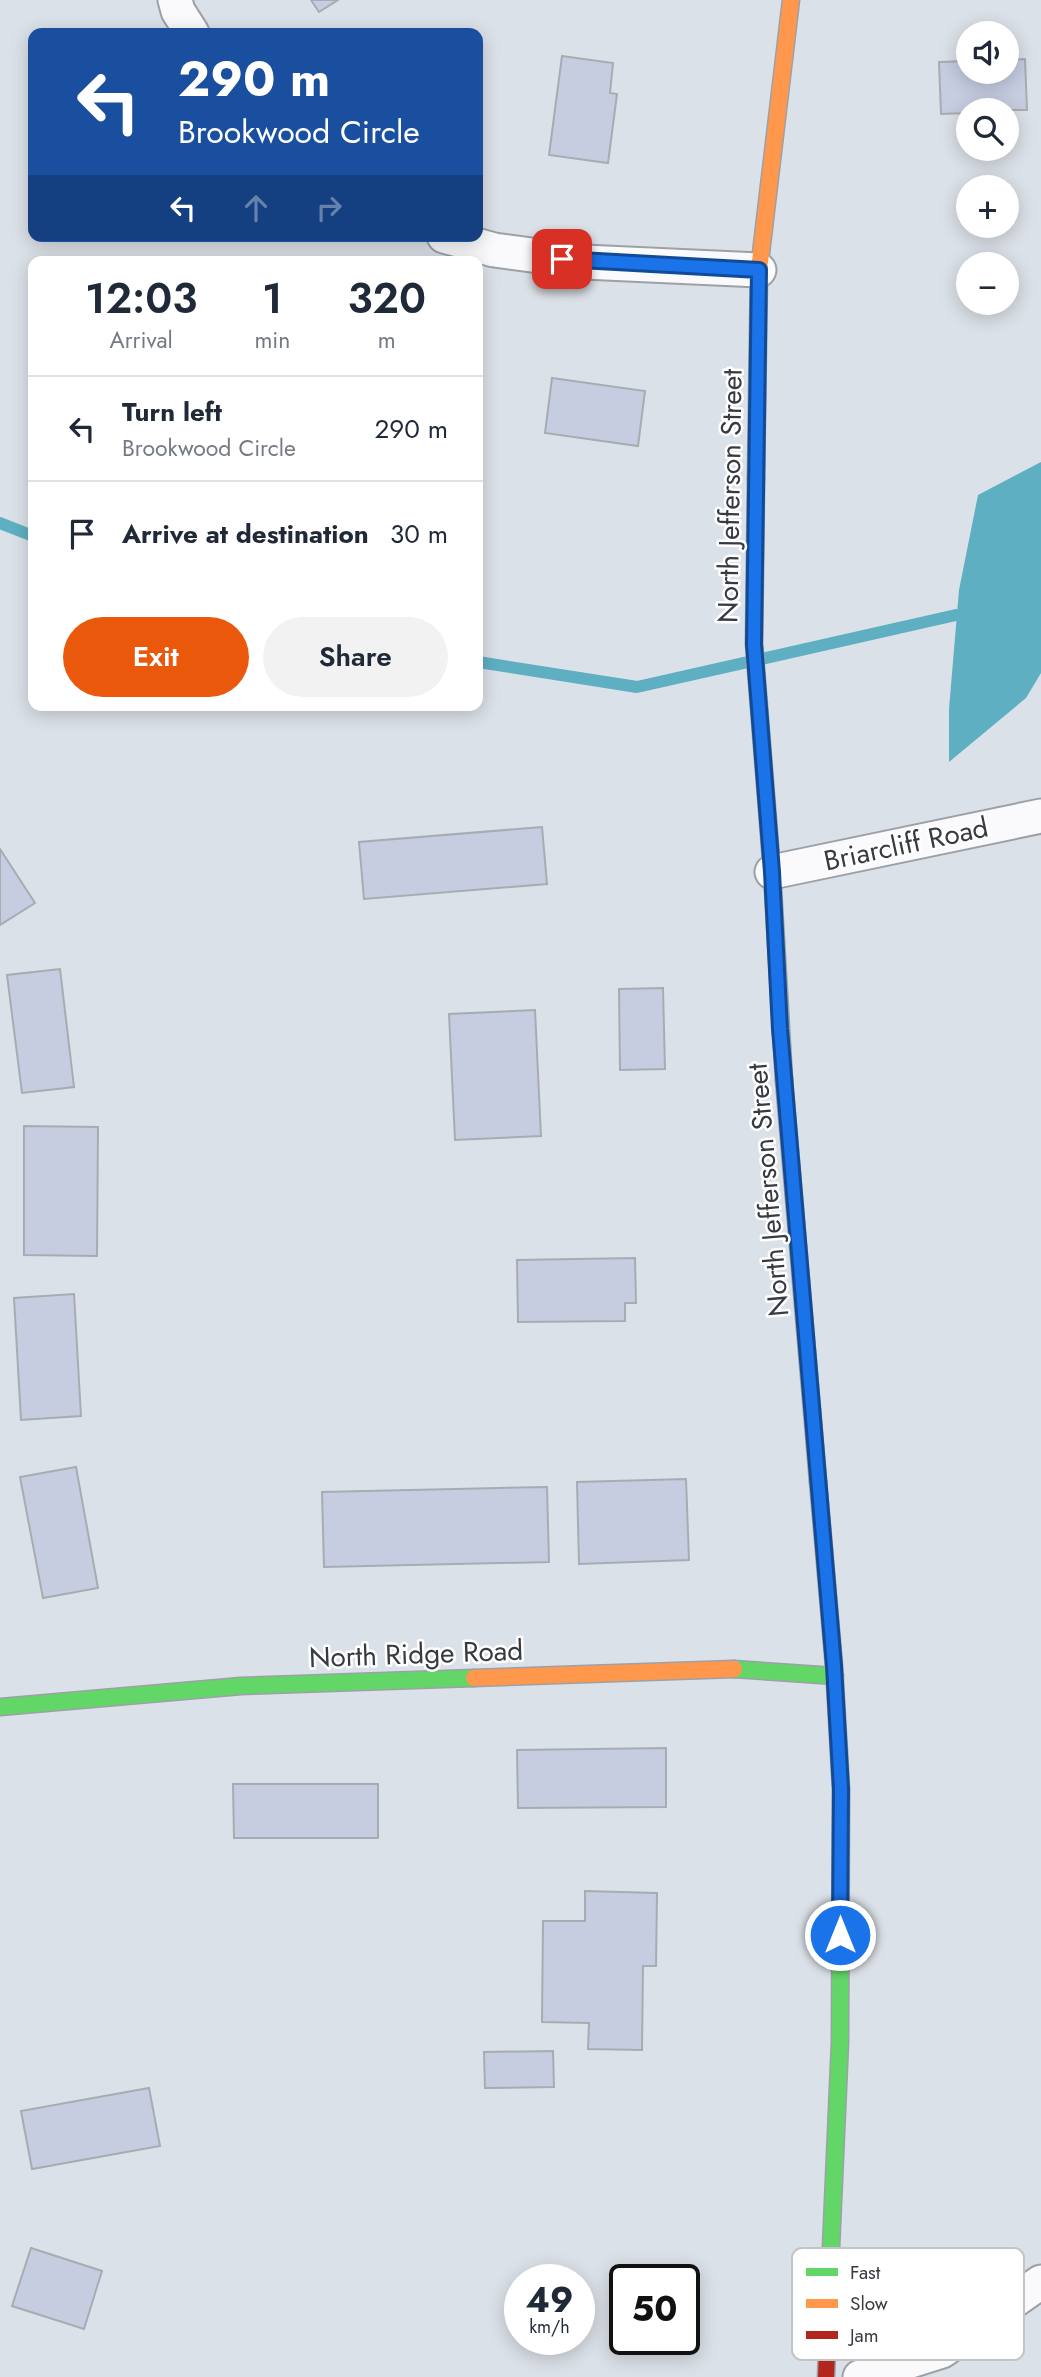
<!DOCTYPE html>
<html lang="en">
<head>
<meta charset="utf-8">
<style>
	:root { --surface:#fff; --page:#f2f2f3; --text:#1f2937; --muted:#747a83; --line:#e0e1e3; --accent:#ea580c }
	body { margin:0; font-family:Jost,sans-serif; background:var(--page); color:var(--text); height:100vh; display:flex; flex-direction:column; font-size:26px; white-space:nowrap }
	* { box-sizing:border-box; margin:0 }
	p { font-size:23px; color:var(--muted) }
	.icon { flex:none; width:38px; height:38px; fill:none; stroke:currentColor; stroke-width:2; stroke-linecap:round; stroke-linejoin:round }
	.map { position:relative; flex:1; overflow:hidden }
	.sheet { position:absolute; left:28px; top:256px; width:455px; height:455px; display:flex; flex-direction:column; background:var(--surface); border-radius:14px; box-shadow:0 4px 18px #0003 }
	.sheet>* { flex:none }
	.hud { position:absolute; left:28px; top:28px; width:455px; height:214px; border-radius:14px; box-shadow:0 4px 18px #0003; background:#1a4fa0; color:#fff; overflow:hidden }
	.buttons { position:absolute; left:956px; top:21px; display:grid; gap:14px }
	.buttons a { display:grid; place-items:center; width:63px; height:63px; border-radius:50%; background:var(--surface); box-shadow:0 4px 18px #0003; font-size:35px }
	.speed { position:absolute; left:504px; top:2264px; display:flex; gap:14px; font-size:35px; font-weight:700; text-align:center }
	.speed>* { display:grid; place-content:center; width:91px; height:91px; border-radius:50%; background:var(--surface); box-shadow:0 4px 18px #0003; line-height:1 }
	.speed small { font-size:18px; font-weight:400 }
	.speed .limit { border:4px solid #111; border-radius:10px; background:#fff; color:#111 }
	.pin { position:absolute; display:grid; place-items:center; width:60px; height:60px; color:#fff; margin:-30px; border-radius:14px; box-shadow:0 4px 10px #0006 }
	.me { position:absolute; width:77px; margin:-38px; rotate:0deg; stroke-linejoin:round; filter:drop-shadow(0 0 5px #0008) }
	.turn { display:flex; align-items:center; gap:24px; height:147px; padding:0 35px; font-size:32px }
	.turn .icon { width:91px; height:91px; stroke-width:2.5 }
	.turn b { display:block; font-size:49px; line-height:60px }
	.lanes { display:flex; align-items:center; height:66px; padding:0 35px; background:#0003; justify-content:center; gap:35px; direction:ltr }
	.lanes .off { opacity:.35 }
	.eta { display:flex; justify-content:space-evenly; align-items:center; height:119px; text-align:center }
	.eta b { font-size:42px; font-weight:600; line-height:49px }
	.primary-button { display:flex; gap:14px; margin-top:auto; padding:14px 35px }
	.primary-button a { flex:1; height:80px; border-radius:42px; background:var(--accent); color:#fff; font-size:28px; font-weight:600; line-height:80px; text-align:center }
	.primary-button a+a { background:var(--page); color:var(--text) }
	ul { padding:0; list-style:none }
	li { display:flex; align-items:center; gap:21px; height:105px; padding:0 35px; border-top:2px solid var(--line) }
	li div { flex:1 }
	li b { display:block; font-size:26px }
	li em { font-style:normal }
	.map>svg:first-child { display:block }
	.water { fill:#5fafc2 }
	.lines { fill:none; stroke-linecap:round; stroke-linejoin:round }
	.stream { stroke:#5fafc2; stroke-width:12 }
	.building { fill:#c6cde1; stroke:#a8acb2; stroke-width:2 }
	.street-casing { stroke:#9da1a7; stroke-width:37 }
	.fast-casing { stroke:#9da1a7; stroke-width:19 }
	.slow-casing { stroke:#9da1a7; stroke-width:19 }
	.jam-casing { stroke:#9da1a7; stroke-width:19 }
	.street { stroke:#fafafc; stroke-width:33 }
	.fast { stroke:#63d668; stroke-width:16 }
	.slow { stroke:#ff974d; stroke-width:16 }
	.jam { stroke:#b3261e; stroke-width:16 }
	.route-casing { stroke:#114b97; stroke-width:18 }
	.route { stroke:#1a73e8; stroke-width:12 }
	.labels { text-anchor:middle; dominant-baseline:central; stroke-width:5; stroke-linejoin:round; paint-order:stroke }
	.street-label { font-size:28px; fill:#373b41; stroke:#fff }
	.key { fill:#fff; stroke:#c3c4c6; stroke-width:2 }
	.key-label { font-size:19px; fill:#373b41 }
</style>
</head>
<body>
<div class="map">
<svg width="1041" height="2377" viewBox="0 0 1041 2377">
	<rect width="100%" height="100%" fill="#dbe1e8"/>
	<path class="water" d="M1041,462V673L1026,698L949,762V709L959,590L978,495Z"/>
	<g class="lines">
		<path class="stream" d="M0,523L33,536
			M478,662L637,687L956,615"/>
	</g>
	<path class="building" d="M311,0H338L319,12Z
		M562,56L613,63L610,93L617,94L608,163L549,155Z
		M1025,59L1027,110H968V113L941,114L939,62L968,61V72H1006V60Z
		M552,378L645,391L638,446L545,433Z
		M542,827L547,884L364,899L359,842Z
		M0,849L35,903L0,925Z
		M60,969L74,1087L22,1093L7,975Z
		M663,988L665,1069L620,1070L619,989Z
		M535,1010L541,1136L455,1140L449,1014Z
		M24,1126L98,1127L97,1256L24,1255Z
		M635,1258L636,1303H625V1321L518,1322L517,1260Z
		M74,1294L81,1416L21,1420L14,1298Z
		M76,1467L98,1588L43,1598L20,1477Z
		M686,1479L689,1560L579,1564L577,1482Z
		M547,1487L549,1562L324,1567L322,1492Z
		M666,1748V1807L518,1808L517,1750Z
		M233,1784H378V1838H234Z
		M585,1891L657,1893L656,1966H643L642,2050L588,2049L589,2023L542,2022L543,1921H585Z
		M553,2051L554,2087L485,2088L484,2052Z
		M149,2088L160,2146L32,2169L21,2111Z
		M31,2248L102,2271L84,2329L12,2306Z"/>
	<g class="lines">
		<defs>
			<path id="street" d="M175,0L178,11L192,33
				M444,236L494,250L584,262L759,270
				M772,872L1041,816
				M860,2377L942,2351L1041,2282"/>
			<path id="fast" d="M756,478L754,644L772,872L784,1080
				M818,1481L834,1666L841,1789L840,2042L830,2270
				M734,1669L835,1676
				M0,1707L241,1686L474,1678"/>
			<path id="slow" d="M756,478L759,270L791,0
				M784,1080L818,1481
				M474,1678L734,1669"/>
			<path id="jam" d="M826,2377L830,2270"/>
		</defs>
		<use href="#street" class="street-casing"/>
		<use href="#fast" class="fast-casing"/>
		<use href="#slow" class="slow-casing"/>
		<use href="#jam" class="jam-casing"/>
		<use href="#street" class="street"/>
		<use href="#fast" class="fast"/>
		<use href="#slow" class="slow"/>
		<use href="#jam" class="jam"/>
	</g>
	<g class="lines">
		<defs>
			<path id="route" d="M562,259L759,270L754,644L772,872L780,1029L834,1666L841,1789L840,1935"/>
		</defs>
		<use href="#route" class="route-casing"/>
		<use href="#route" class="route"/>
	</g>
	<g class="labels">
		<g class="street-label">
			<text transform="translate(730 496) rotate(-89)">North Jefferson Street</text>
			<text transform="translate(906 844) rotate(-12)">Briarcliff Road</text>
			<text transform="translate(768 1190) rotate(-95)">North Jefferson Street</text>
			<text transform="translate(416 1654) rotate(-2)">North Ridge Road</text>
		</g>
	</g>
	<rect x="792" y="2248" width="232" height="112" rx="10" class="key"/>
	<rect x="806" y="2268" width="32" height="8" fill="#63d668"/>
	<rect x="806" y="2299" width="32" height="9" fill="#ff974d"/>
	<rect x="806" y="2331" width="32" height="8" fill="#b3261e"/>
	<g class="key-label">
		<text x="850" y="2279">Fast</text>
		<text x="850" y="2310">Slow</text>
		<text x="850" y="2342">Jam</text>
	</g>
</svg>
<div class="buttons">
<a><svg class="icon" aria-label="sound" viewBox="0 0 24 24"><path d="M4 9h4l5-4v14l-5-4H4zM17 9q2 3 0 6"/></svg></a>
<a><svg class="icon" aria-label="search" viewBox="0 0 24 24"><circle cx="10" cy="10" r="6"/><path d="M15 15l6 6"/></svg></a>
<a>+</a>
<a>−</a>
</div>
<div class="speed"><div>49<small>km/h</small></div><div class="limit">50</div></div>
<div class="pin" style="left:562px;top:259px;background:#d93025"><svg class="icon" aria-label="arrive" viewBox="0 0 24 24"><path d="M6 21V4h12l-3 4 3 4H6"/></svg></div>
<svg class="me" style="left:840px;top:1935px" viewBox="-20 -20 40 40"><circle r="17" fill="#1a73e8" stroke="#fff" stroke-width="3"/><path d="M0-11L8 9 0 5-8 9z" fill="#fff"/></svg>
<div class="hud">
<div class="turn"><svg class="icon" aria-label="left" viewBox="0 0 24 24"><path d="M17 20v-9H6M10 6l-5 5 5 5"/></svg><div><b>290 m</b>Brookwood Circle</div></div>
<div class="lanes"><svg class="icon" aria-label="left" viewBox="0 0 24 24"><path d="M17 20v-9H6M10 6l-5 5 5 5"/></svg><svg class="icon off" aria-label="ahead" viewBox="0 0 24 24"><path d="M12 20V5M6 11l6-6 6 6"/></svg><svg class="icon off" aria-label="right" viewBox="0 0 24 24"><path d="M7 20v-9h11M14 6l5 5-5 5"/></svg></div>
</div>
<section class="sheet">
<div class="eta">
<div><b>12:03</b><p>Arrival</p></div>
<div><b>1</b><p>min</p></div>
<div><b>320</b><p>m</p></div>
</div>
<ul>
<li><svg class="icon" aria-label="left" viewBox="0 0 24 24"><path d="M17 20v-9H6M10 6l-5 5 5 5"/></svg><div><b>Turn left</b><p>Brookwood Circle</p></div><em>290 m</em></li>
<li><svg class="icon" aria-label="arrive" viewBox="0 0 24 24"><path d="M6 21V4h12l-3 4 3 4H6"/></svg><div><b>Arrive at destination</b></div><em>30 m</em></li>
</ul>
<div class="primary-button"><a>Exit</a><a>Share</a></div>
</section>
</div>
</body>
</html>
